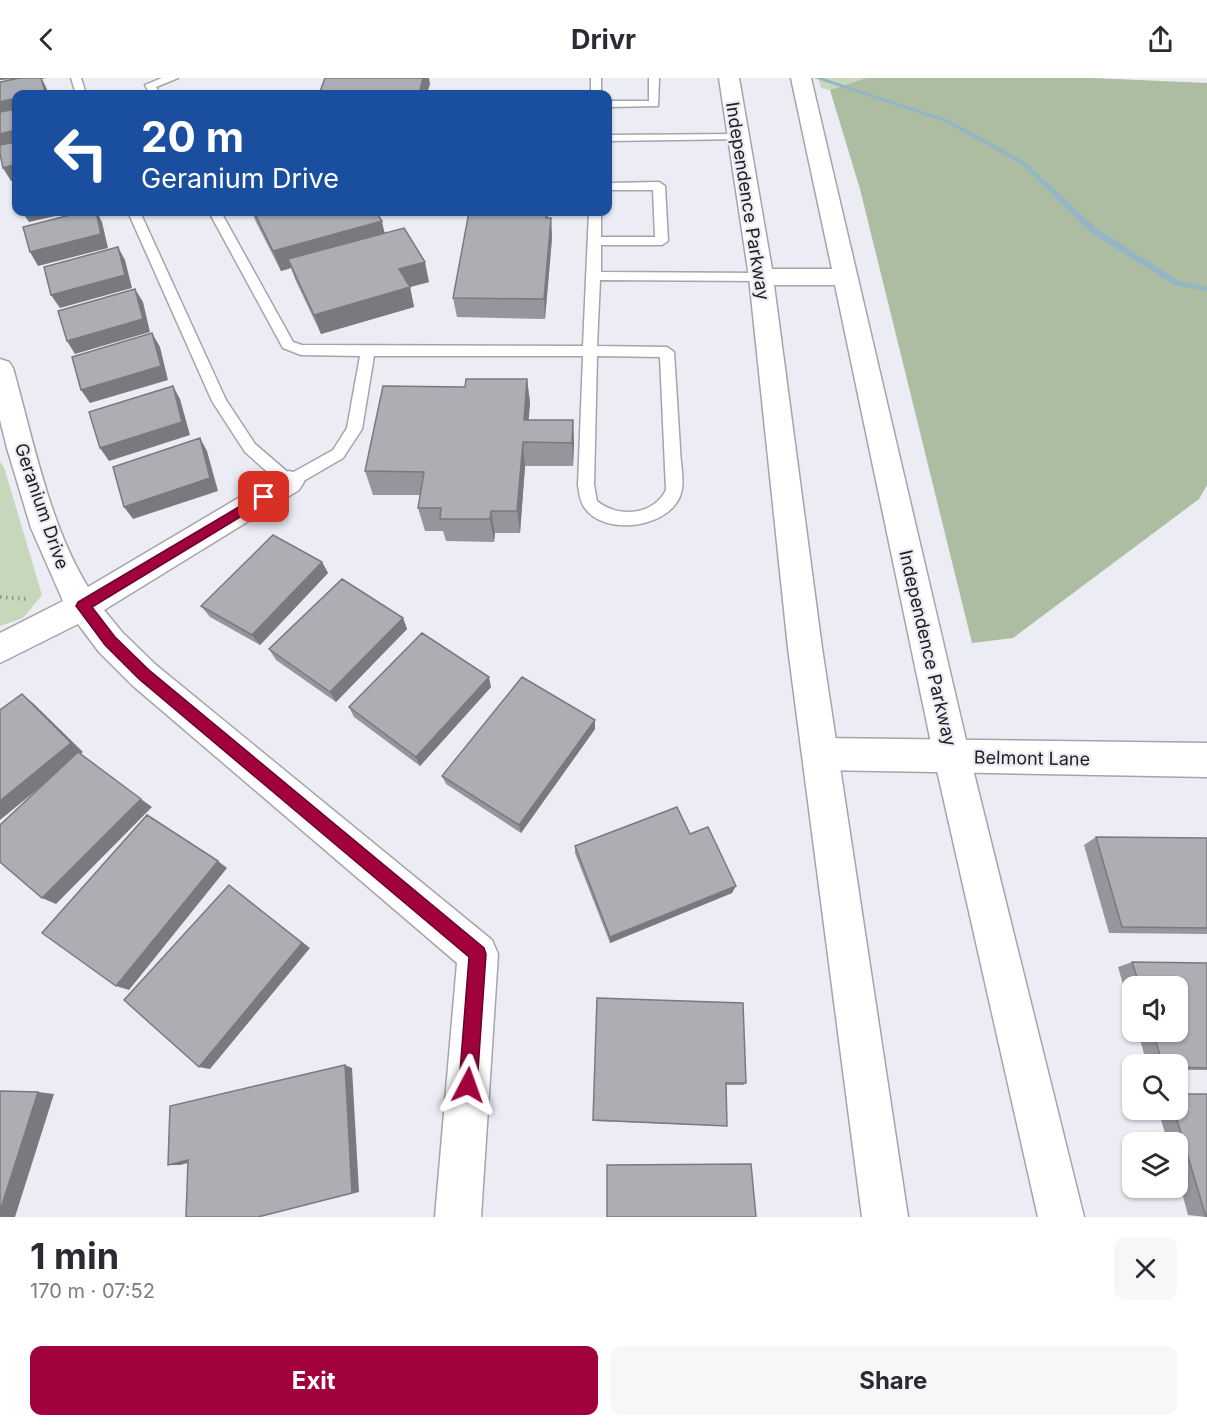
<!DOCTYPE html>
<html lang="en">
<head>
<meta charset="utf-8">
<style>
	:root { --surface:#fff; --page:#f7f7f7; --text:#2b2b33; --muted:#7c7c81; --accent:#a1023d }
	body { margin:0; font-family:Inter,sans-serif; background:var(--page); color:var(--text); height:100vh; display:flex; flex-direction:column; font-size:22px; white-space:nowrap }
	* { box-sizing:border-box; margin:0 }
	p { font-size:20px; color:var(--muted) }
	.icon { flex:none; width:33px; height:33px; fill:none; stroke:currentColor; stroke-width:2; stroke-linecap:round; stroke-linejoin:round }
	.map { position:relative; height:1139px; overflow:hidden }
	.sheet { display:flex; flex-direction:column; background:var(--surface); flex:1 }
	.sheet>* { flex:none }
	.banner { position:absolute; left:12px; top:12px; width:600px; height:126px; border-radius:12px; box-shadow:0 2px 4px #0004; background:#1a4fa0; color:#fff; overflow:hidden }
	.buttons { position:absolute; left:1122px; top:898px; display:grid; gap:12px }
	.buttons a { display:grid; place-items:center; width:66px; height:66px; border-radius:12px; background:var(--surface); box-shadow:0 2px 4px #0004; font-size:30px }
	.pin { position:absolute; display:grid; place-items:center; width:51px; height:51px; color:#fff; margin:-26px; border-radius:12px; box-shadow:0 3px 9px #0006 }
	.me { position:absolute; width:66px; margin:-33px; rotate:4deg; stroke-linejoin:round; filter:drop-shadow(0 0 4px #0008) }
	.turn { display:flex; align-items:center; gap:21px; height:126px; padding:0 30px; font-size:27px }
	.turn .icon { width:78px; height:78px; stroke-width:2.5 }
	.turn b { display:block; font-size:42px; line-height:51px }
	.round { display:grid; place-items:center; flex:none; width:63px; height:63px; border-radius:12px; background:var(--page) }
	.summary { display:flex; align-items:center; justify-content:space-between; height:102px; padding:0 30px }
	h1 { font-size:36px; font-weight:700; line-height:45px }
	.primary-button { display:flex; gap:12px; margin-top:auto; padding:12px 30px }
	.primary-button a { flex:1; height:69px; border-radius:12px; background:var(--accent); color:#fff; font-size:24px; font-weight:700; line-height:69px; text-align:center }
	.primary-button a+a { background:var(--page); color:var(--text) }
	header { display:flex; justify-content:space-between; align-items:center; height:78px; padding:0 30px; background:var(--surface); font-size:27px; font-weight:700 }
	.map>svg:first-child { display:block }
	.green { fill:#c6d7bb }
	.forest { fill:#acbda1 }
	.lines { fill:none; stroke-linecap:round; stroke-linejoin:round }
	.stream { fill:#94b5c6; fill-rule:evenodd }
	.service-casing { stroke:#a4a4ab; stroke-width:3 }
	.minor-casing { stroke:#a4a4ab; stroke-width:3 }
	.secondary-casing { stroke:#a4a4ab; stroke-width:3 }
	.path { stroke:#939399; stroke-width:4; stroke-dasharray:1.5 4.5; stroke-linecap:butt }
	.service { fill:#fff; fill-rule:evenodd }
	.minor { fill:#fff; fill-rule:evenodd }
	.secondary { fill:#fff; fill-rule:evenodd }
	.wall { fill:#95959b }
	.shaded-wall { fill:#79797e }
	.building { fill:#adadb4; stroke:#79797e; stroke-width:1.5 }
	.route { fill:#a1023d; stroke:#690128; stroke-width:1.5 }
	.labels { text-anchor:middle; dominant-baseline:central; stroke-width:4.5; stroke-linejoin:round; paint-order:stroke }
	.street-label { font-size:18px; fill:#202023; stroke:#ececf4 }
</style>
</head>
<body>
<header><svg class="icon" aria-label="back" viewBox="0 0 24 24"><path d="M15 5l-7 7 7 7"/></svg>Drivr<svg class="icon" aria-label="share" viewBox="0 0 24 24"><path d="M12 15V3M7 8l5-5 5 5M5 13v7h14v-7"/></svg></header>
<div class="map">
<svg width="1207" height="1139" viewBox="0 0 1207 1139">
	<rect width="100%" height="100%" fill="#ececf4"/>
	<path class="green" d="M818,0H866L830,12L821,10Z
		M0,384L4,389L42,517L23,540L0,548Z"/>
	<path class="forest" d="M866,0H1092L1207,5V407L1199,421L1013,560L972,565L860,111L830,12Z"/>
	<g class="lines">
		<path class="stream" d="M814,0H823L949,42L1024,83L1096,150L1179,203L1207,209V213L1174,207L1090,154L1020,85L945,44Z"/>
		<defs>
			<path id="service" d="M71,0H81L86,16H76Z
				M162,0H178L156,9L160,16H150L145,7Z
				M591,0H601V16H591Z
				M649,0H659L658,28L608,29V23H649Z
				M738,56L742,57V61L608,63V57Z
				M659,104L665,108L668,163L662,167H601V194L761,195L768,199L761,203L600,202L597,268L667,269L674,274C676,306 678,338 680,370C680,383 684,398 682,411C676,450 604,460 584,429C580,423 579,414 578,407L583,278H374L362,351L343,380L295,408H283L245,374L212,323L128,134H140L226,322L255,366L290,396L333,372L347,350L360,278L301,277L283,270L209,134H221L293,264L302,267L583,268L589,134H601V159H655L653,112H608V105ZM597,278L660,279L666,412C653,438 618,440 597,423L594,407Z"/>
			<path id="minor" d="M0,281L9,284L13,290C33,361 49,446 88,509L279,396L289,393L299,396L304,404L299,412L104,532L122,554L156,587L492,862L498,876L481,1139H435L457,885L132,607L99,574L78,546L0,585V555L63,523L31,450L7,370L0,342Z
				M821,660L1207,665V699L821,692L808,688L803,676L808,664Z"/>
			<path id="secondary" d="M719,0H739L772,191H832L791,0H811L970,679L1084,1139H1038L934,679L835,207H774L822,570L908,1139H862L788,570L749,199Z"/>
		</defs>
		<use href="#service" class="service-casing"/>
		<use href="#minor" class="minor-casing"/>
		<use href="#secondary" class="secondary-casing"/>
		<path class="path" d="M0,519L26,521"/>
		<use href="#service" class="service"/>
		<use href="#minor" class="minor"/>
		<use href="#secondary" class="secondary"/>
	</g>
	<path class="wall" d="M252,134H376L385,155L429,204L410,209L414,229L321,256L295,201L291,190L281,193L256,144Z
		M469,134H548V140H551L552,160L545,241L457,239L453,220Z
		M527,301L530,325L528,342H573L574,366L573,388H525L520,455H495L494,464L446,463L443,453H425L418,430L420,417H373L365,393L465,309Z
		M322,484L328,495L260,567L210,539L201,528Z
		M403,540L407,551L336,624L276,582L269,571Z
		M491,609L420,688L354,639L349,629Z
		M595,642V651L521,755L446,706L442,698Z
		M690,756L732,815L610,865L575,775V768Z
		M1096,759L1207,760V856L1109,855L1084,767Z
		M1132,884L1207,885V992H1178V987H1147L1138,954H1178V909H1132V937L1118,889Z
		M597,920L746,1005L743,1007H726L727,1048H724L593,1043Z
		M1158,1032H1178L1206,1139L1188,1137L1178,1100V1065H1168Z"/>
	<path class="shaded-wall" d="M0,0H46L42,1L46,9L49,16H34L16,4L15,1L0,2Z
		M423,0H429L430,6L427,16H419Z
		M16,20V36L0,39V24Z
		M16,52V67L0,71V56Z
		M16,86V102L11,103L3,90Z
		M22,134H73L29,144Z
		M96,134H97L102,144L108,170L38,188L30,174Z
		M551,140L552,160L545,241L544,221Z
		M382,143L386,163L288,181L291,190L281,193L273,173Z
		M118,169L125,182L132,210L60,230L51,217Z
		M425,184L429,204L410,209L414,229L321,256L314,237L399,191Z
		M135,211L143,224L150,254L75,276L67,263Z
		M152,255L160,269L168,302L90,325L81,312Z
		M527,301L530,325L527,366L524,342Z
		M173,308L180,321L190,357L109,383L100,370Z
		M573,342L574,366L573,388L572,365Z
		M200,360L207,373L218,413L133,441L124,429Z
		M523,364L525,388L520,455L517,433Z
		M491,433L495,455L494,464L490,441Z
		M322,484L328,495L260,567L252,557Z
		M403,540L407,551L336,624L330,614Z
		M489,599L491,609L420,688L416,679Z
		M22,616L34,626L83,674L0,742V723Z
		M595,642V651L521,755L519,747Z
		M141,721L152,729L56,826L42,820Z
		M218,783L227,790L129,912L116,908Z
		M229,807L310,870L210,991L199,989Z
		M736,808L732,815L610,865V859Z
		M345,987L352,990L359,1114L258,1139Z
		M38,1014L54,1016L15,1139H0V1133Z
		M188,1082H200L180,1087H168Z"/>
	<path class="building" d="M20,0H41L45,14L34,16H16V20L0,24V4Z
		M325,0H423L419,16H319Z
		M16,31V52L0,56V34Z
		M16,64V86L3,90L0,76V67Z
		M16,107V117L14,108Z
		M82,134H96L101,156L30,174L23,149Z
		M254,134H376L382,143L273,173Z
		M469,134H546V140H551L544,221L453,220Z
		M404,150L425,184L399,191L410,209L314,237L288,181Z
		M118,169L125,197L51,217L44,189Z
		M135,211L143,241L67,263L58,233Z
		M152,255L161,288L81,312L72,279Z
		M466,301H527L524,342H573L572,365L523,364L517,433H491L490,441H440L441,430H418L424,394L365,393L383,308L465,309Z
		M173,308L182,344L100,370L89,334Z
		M200,360L210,400L124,429L113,389Z
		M273,457L322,484L252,557L201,528Z
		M342,501L403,540L330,614L269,571Z
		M422,555L489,599L416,679L349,629Z
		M522,599L595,642L519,747L442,698Z
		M22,616L71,665L0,723V632Z
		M78,674L141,721L42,820L0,784V747Z
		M677,729L690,756L708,749L736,808L610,859L575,768Z
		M147,737L218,783L116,908L42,855Z
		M1096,759L1207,760V850L1122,849Z
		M229,807L302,865L199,989L124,922Z
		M1132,884L1207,885V990L1178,989V987H1163L1153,954H1178V909H1140Z
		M597,920L743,925L746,1005H726L727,1048L593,1042Z
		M345,987L352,1115L258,1139H186L188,1082L168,1087L170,1028Z
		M0,1013L38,1014L0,1133Z
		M1178,1016H1207V1139H1206L1174,1032H1178Z
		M751,1086L756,1139H607V1087Z"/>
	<path class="route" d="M264,414L270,419L268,422L92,529L115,559L149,592L484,870L486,876L477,1007L474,1014L468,1016L462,1014L459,1007L469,879L139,601L105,567L76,528L78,524Z"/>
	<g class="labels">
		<g class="street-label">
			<text transform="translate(748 123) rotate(81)">Independence Parkway</text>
			<text transform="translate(42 428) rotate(71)">Geranium Drive</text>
			<text transform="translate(928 570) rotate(77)">Independence Parkway</text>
			<text transform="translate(1032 680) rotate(1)">Belmont Lane</text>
		</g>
	</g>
</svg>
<div class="buttons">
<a><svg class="icon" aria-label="sound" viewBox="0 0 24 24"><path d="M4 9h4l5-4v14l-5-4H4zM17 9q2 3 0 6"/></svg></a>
<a><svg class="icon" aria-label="search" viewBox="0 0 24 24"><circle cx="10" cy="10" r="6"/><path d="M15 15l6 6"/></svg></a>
<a><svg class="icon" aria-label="layers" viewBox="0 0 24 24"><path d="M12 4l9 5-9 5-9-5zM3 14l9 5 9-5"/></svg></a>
</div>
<div class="pin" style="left:264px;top:419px;background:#d93025"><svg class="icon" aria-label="arrive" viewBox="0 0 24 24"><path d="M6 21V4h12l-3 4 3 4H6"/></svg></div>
<svg class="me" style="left:468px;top:1007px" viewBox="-20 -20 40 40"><path d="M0-17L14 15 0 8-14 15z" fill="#a1023d" stroke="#fff" stroke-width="4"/></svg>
<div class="banner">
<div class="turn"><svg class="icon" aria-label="left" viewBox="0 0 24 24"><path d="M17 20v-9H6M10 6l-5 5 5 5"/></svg><div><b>20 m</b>Geranium Drive</div></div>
</div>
</div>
<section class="sheet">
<div class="summary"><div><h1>1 min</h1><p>170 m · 07:52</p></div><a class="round"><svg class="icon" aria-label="close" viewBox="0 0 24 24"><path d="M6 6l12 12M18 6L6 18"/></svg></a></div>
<div class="primary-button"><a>Exit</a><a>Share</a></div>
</section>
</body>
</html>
